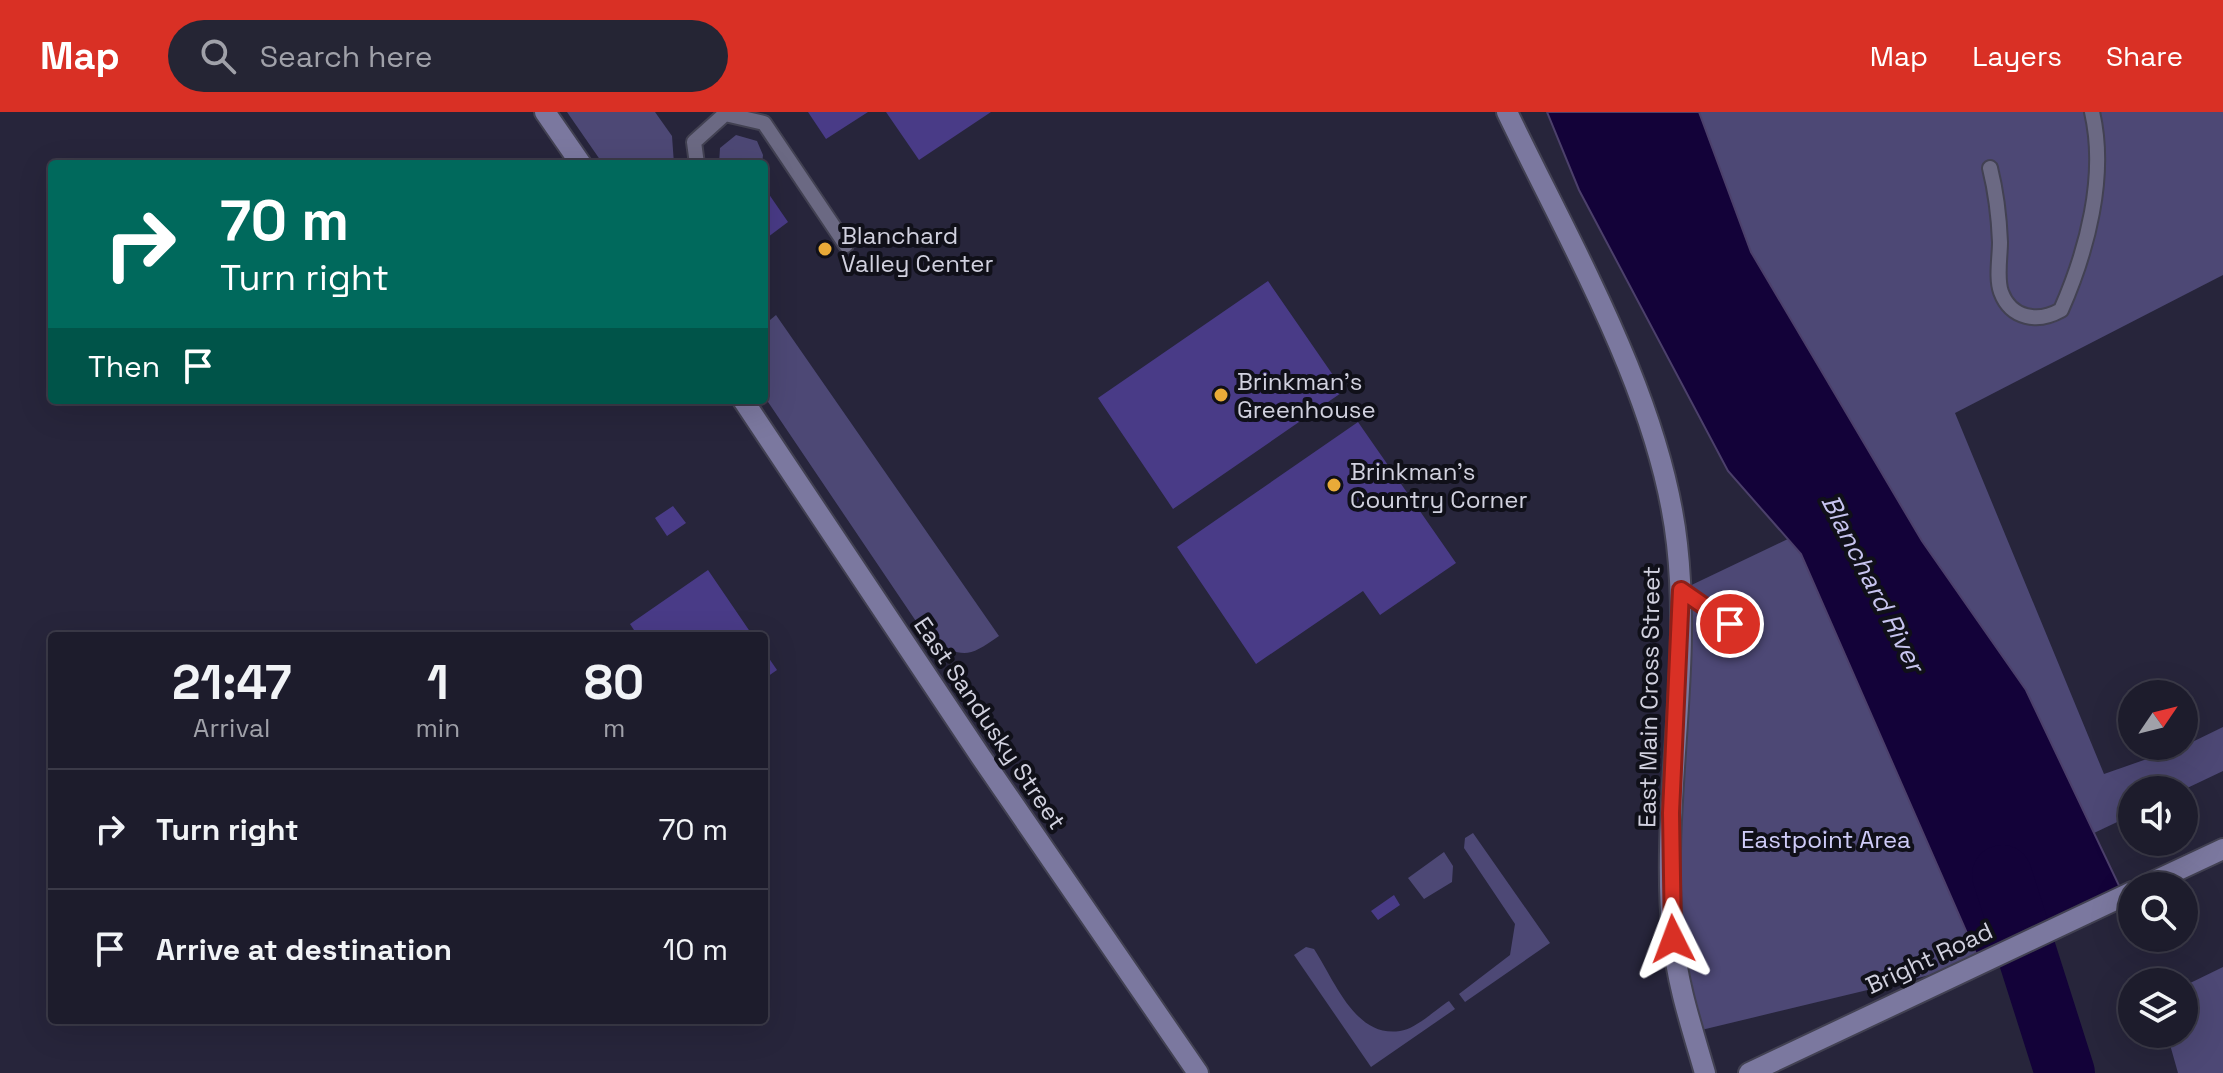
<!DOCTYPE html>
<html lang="en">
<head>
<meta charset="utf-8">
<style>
	:root { --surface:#1d1c2c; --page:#252534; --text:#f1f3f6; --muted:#a0a1a9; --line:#3b3a48; --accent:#d93025 }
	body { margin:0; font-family:"Space Grotesk",sans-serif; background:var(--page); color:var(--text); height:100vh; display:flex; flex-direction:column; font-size:30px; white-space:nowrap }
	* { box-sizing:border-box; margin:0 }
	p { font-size:26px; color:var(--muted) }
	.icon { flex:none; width:44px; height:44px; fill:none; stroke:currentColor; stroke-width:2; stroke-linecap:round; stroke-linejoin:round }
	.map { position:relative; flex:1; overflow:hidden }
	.panel { position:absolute; left:48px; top:520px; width:720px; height:392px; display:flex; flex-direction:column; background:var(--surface); border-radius:8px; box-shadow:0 8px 32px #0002,0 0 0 2px var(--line) }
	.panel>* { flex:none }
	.top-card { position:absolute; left:48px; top:48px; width:720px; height:244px; border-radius:8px; box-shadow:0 8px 32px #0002,0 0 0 2px var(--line); background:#00695c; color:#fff; overflow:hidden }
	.needle { width:52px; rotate:55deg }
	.fabs { position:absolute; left:2118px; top:568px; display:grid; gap:16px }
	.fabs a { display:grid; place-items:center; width:80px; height:80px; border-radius:50%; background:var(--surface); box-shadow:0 8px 32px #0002,0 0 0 2px var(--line); font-size:40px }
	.pin { position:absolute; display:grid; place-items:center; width:68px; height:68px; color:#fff; margin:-34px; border:4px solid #fff; border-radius:50%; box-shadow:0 2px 8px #0007 }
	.me { position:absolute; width:88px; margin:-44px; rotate:357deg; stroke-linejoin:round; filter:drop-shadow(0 0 6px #0008) }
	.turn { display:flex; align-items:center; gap:28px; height:168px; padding:0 40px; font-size:36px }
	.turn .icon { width:104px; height:104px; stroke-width:2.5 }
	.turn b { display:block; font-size:56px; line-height:68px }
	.then { display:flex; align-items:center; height:76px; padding:0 40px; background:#0003; gap:16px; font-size:30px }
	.eta { display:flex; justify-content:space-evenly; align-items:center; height:136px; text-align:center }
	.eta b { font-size:48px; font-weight:600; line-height:56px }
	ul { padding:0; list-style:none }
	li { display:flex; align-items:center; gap:24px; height:120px; padding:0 40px; border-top:2px solid var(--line) }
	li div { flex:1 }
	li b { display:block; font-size:30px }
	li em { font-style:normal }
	header { display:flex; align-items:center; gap:48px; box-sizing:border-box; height:112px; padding:0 40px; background:var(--accent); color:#fff }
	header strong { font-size:38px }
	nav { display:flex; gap:44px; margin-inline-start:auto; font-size:28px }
	.search { width:560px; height:72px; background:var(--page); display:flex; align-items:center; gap:20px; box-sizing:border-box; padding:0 28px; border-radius:44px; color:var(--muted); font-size:30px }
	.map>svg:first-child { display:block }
	.green { fill:#4d4875 }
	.water { fill:#130239; stroke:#4c406b; stroke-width:2 }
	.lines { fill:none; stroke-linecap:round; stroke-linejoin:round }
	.river { stroke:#130239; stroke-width:60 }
	.building { fill:#493b87 }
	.lane-casing { stroke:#424152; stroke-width:18 }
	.secondary-casing { stroke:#424152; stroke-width:24 }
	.lane { stroke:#6b6983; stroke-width:14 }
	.secondary { stroke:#7b789f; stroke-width:20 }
	.route-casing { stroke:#8d1f18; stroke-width:20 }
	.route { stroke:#d93025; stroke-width:14 }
	.poi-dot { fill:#e9aa38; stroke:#101019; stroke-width:3 }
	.labels { text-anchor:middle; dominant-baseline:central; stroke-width:8; stroke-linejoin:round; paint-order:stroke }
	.poi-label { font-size:24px; fill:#d1d1df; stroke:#101019; text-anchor:start }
	.street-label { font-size:24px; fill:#d1d1df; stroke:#101019 }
	.park-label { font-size:24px; fill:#cfccf8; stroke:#101019 }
	.water-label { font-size:26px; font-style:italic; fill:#c7c4ef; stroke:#101019 }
</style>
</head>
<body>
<header>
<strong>Map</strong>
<div class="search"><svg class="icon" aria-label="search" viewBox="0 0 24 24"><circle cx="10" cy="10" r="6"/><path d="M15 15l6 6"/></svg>Search here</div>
<nav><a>Map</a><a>Layers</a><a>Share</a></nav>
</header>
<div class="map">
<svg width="2223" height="961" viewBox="0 0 2223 961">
	<rect width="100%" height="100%" fill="#27253b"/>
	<path class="green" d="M567,0H655L672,24L674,52H603Z
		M1633,0H2223V163L1955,301L2104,662L2184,634L2223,615V659L2183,678H2132V703L2094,721L2026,578L1896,393Z
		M736,23L757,29L763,43L762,52H719L720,36Z
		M776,203L999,524C968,546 965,545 930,530L764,284V213Z
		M1838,403L1980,851L1693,920L1673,827L1681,478Z
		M1473,721L1550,831L1465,890L1459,882L1510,843L1515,812L1464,736L1465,726Z
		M1444,740L1453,754L1452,770L1424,787L1408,766Z
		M1306,835L1314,837C1335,869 1355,926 1400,919C1416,917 1436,897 1449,889L1455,897L1371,955L1294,843Z
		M2223,855V961H2178L2167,922H2184V874Z"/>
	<path class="water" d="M1547,0H1699L1751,140L1922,429L2026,578L2124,784L1980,851L1801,442L1728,359L1579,78Z"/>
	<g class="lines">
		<path class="river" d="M2002,763L2065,961"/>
	</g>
	<path class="building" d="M808,0H868L826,27Z
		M886,0H991L919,48Z
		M764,75L788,110L764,128Z
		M1268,169L1344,279L1173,397L1098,286Z
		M1358,310L1456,451L1380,503L1363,479L1256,552L1177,435Z
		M673,394L686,411L667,424L655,406Z
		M708,458L753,524H638L630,512Z
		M764,539L777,558L764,567Z
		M1394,783L1400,793L1378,808L1371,799Z"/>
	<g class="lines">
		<defs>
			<path id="lane" d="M697,52L694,30L725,2L764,11L846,133
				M1990,56C1996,80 1999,105 2000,130C2000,145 1996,166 2001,180C2011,207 2038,211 2061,198C2087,139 2107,64 2092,0
				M1681,478L1751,526"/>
			<path id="secondary" d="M545,0L581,52
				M1507,0C1570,132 1661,286 1677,432C1692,563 1660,695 1673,826C1677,872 1692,916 1705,961
				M743,288L981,645L1198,961
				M2144,774L2223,737
				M1749,961L2132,780"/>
		</defs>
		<use href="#lane" class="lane-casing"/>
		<use href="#secondary" class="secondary-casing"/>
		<use href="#lane" class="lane"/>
		<use href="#secondary" class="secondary"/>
	</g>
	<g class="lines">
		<defs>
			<path id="route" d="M1673,827L1671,701L1681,478L1730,512"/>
		</defs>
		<use href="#route" class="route-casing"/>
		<use href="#route" class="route"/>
	</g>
	<g class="poi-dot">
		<circle cx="825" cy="137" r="8"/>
		<circle cx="1221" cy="283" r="8"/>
		<circle cx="1334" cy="373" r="8"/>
	</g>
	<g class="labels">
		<g class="poi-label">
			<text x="841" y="123">Blanchard<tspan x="841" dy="28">Valley Center</tspan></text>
			<text x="1237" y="269">Brinkman's<tspan x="1237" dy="28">Greenhouse</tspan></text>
			<text x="1350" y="359">Brinkman's<tspan x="1350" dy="28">Country Corner</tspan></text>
		</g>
		<g class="street-label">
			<text transform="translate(1649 585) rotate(-89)">East Main Cross Street</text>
			<text transform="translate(990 611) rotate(56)">East Sandusky Street</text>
			<text transform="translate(1929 846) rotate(-25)">Bright Road</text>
		</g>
		<g class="park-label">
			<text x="1826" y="727">Eastpoint Area</text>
		</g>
		<g class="water-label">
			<text transform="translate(1873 471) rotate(63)">Blanchard River</text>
		</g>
	</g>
</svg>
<div class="fabs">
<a><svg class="needle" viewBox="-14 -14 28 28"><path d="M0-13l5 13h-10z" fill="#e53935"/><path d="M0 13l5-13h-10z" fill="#a0a1a9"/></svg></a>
<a><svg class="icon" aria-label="sound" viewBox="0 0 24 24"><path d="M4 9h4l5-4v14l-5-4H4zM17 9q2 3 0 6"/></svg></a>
<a><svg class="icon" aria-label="search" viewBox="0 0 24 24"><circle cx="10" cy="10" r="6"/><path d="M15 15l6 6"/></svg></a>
<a><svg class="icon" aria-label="layers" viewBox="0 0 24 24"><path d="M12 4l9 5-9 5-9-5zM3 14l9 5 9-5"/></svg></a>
</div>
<div class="pin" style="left:1730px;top:512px;background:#d93025"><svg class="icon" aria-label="arrive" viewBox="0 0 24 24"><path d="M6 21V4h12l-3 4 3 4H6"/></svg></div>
<svg class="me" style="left:1673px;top:827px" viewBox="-20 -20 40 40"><path d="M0-17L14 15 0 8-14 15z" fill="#d93025" stroke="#fff" stroke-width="4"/></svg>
<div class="top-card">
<div class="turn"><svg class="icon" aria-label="right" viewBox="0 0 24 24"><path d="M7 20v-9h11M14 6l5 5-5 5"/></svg><div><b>70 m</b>Turn right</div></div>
<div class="then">Then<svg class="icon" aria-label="arrive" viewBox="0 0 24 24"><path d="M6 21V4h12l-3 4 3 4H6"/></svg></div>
</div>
<section class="panel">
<div class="eta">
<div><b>21:47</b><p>Arrival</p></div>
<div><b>1</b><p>min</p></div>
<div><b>80</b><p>m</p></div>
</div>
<ul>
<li><svg class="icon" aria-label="right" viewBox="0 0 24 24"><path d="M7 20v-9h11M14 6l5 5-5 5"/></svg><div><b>Turn right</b></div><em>70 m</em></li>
<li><svg class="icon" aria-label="arrive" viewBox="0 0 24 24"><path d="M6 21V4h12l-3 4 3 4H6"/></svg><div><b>Arrive at destination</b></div><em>10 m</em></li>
</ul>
</section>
</div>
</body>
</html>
